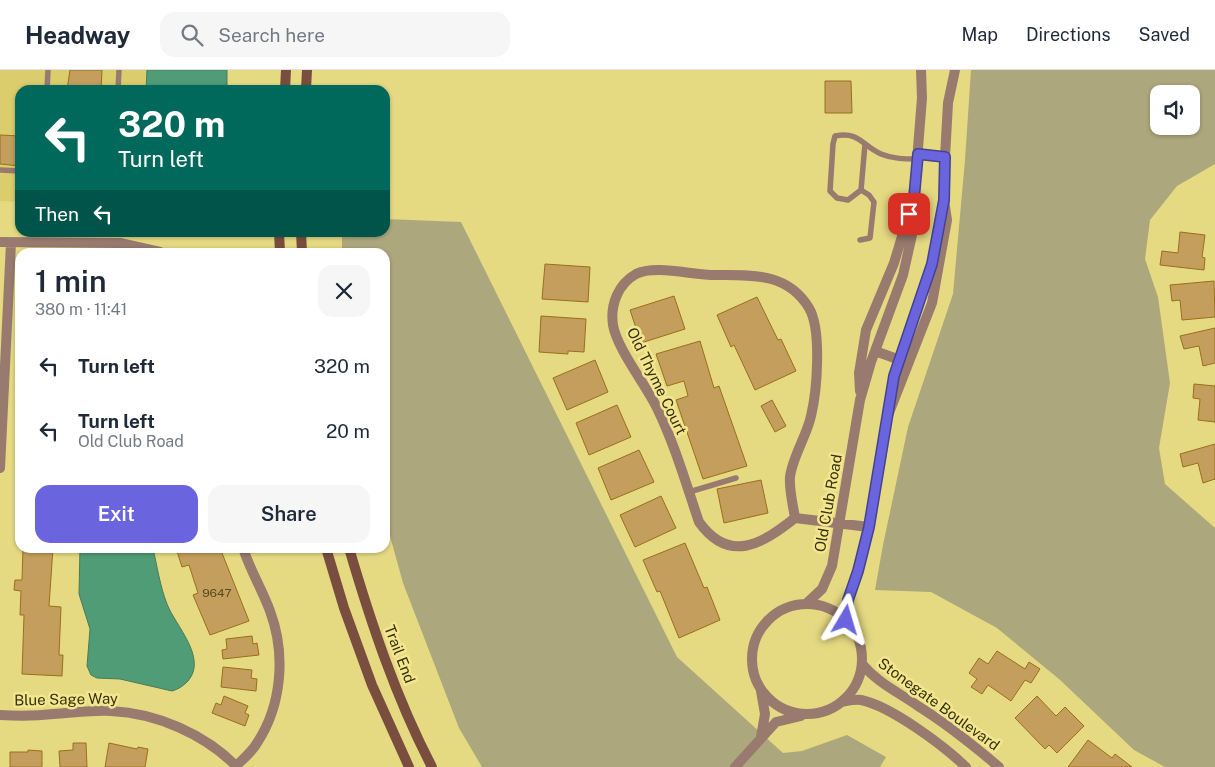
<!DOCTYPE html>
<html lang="en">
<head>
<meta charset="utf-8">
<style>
	:root { --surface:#fff; --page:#f6f6f7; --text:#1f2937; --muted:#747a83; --line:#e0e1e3; --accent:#6a65df }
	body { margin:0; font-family:"Public Sans",sans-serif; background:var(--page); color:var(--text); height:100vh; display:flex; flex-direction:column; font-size:19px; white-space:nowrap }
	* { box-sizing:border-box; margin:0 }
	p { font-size:16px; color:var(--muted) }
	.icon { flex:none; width:28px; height:28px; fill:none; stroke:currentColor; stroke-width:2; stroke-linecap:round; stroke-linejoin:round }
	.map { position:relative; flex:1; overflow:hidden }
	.sheet { position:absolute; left:15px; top:178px; width:375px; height:305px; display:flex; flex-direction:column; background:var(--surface); border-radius:15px; box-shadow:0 1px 4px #0004 }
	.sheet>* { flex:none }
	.guide { position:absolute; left:15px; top:15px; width:375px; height:152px; border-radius:15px; box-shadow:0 1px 4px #0004; background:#00695c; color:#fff; overflow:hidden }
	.buttons { position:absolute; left:1150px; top:15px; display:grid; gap:10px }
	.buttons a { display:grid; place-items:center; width:50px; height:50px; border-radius:10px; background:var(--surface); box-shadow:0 1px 4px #0004; font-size:25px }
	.pin { position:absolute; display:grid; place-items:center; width:42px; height:42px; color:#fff; margin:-21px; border-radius:10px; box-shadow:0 2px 8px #0006 }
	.me { position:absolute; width:55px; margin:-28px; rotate:7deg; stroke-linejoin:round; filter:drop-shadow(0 0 4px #0008) }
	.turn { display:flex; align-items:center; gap:18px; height:105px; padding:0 20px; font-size:22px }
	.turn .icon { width:65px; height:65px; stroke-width:2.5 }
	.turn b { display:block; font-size:35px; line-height:42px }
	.then { display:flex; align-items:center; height:48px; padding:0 20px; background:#0003; gap:10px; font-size:19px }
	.round { display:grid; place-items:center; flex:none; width:52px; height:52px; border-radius:15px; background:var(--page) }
	.head { display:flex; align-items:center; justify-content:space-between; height:85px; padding:0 20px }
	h1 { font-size:30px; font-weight:600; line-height:38px }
	.cta { display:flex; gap:10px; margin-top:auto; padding:10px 20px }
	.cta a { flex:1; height:58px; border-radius:15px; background:var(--accent); color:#fff; font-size:20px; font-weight:600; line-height:58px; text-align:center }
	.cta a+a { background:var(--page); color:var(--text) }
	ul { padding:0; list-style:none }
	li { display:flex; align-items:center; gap:15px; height:65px; padding:0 20px }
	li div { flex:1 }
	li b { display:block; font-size:19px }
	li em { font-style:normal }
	header { display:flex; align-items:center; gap:30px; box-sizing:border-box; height:70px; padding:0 25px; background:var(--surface); border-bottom:1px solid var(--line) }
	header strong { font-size:24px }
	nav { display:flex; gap:28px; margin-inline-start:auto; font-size:18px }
	.search { width:350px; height:45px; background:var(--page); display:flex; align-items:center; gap:12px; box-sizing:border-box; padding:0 18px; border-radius:15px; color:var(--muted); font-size:19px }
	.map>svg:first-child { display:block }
	.built { fill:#dbcc6c }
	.green { fill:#ada77d; fill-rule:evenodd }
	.water { fill:#509c77; stroke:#487c57 }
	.building { fill:#c39e5c; stroke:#98701a }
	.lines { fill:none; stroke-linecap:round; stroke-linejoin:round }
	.lane { stroke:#997a6f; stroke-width:5.5 }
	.street { stroke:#997a6f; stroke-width:10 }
	.secondary { stroke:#7a4e3e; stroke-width:10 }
	.route-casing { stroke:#454291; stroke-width:12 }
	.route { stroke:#6a65df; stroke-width:9 }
	.labels { text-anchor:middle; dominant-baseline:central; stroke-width:5; stroke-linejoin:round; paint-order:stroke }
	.number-label { font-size:12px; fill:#5a4c20 }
	.street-label { font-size:15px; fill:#37310c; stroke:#f3e68f }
</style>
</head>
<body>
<header>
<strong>Headway</strong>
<div class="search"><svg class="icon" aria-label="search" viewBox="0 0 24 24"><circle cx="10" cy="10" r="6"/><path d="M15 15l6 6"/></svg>Search here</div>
<nav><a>Map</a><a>Directions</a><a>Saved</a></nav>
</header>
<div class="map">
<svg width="1215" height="697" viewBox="0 0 1215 697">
	<rect width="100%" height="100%" fill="#e5d982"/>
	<path class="built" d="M0,0H195L194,20H20V132L0,131Z"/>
	<path class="green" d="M971,0H1215V94L1177,116L1150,150L1145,189L1158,227L1170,313L1159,378L1165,414L1215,458V697H1165L1134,680L1059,609L997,558L931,522L875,520L883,475L908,357L953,224L965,90ZM1159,24H1191V56H1159Z
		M385,149L461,152L677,587L783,683L802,681L847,665L886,687L880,697H482L459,658L403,513L385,448V182H342V163L385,162Z"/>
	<path class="water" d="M147,0H227V20H146Z
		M80,478H153C157,496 160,516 167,534C175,555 208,588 188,611C183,616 179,619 172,621L120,609L97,608L91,605L87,596L90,559L79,524Z"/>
	<path class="building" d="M70,0H102L101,20H67Z
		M825,11H851L852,43H825Z
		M0,65L20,66V96L0,94Z
		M1180,162L1205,165L1202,187L1205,188L1204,200L1160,195L1162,181L1178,183Z
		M545,194L590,197L588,232L542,229Z
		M1214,211L1215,247L1182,250L1180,230L1172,231L1170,215Z
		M674,226L685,259L641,273L630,240Z
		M757,227L778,270L781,269L796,301L755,320L734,275L731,277L717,245Z
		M541,246L586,249L584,282L568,281V284L539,282Z
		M1215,258V293L1203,296L1199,276L1184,279L1180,266Z
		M700,271L714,318L719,316L747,396L703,409L676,330L688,326L684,311L667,316L656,284Z
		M595,290L608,322L567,340L553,308Z
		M1194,314L1215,316V352L1198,350L1200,329L1193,328Z
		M772,330L786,356L775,362L761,336Z
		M617,335L631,367L589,385L576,353Z
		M1215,374V409L1203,413L1198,393L1183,397L1180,384Z
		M639,380L654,412L611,430L598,398Z
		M761,410L768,443L724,453L717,419Z
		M661,426L676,458L635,477L620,445Z
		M685,473L704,518L707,517L720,550L679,568L660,521L657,522L643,490Z
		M23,478H53L49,536L61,537L59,585H63L62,606L22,604L24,545H20L21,521L14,520L15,510H22Z
		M176,478H220L249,551L210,565L193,525L198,523L189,495L182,497Z
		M252,566L253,574L257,573L259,585L223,589L222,580L227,579L226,569Z
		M997,581L1025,599L1029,592L1040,599L1031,613L1025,610L1011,631L988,615L982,624L971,617L977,609L969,603L979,588L988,594Z
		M223,597L252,600L251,608L257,609L256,621L221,617Z
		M224,626L248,636L245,643L249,645L245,656L212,643L216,633L221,635Z
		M1037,626L1056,646L1065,637L1084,656L1057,683L1049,675L1045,679L1015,648Z
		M1088,670L1112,688L1115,684L1132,697H1068Z
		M73,673H86L87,697H60L59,681L73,680Z
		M109,673L137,679L138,677L148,679L145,697H105Z
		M28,680L42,681V697H10V682H28Z"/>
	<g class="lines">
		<path class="lane" d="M47,20L48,0
			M118,20L119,0
			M865,74L861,120L848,130L837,128L830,121L833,74L835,66C860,61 862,76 881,84C893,89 905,89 917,89
			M0,100L20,101
			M860,170L870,168L874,132L869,125L861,120
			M689,422L736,408"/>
		<path class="street" d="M918,84L945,87
			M0,172L120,173L160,182
			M875,281L900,290
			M860,321L859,303L866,260L894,193L910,140
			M891,326L894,306L932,194L941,148
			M0,398L11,173
			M795,448C763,473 730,495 699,452C686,414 675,375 657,338C646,315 617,279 613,255C610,235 618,214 636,204C656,194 695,206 718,205C753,205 788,203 809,238C822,260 817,321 811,346C807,365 792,388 790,407C789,420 793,435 795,448L869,457
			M807,533L822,519L832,496L860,330L871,292L903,205L914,156V128L922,28L921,0
			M752 589a55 55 0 1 1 110 0a55 55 0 1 1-110 0Z
			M846,550L848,530L858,501L869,457L887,348L932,233L947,150L944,130L945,87L948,33L955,0
			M862,594C878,613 898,622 918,636C947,654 973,675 999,697
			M761,621L765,644L761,667
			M841,632C847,631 855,629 861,630C891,636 944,676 966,697
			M0,645C18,646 36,646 53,644C72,643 92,640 111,641C156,643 205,664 237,697
			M236,696C243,689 252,682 257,673C282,635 286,584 270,541C262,519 250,500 243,478
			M735,697L776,652L801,646"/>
		<path class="secondary" d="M285,20L286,0
			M306,20L307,0
			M279,162L280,182
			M301,162L302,182
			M326,478L344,538L372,615L409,697
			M349,478C371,553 396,628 432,697"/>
	</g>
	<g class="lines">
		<defs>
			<path id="route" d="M846,550L848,530L858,501L869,457L894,306L932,194L944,130L945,87L918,84L914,128L909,144"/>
		</defs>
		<use href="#route" class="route-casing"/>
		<use href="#route" class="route"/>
	</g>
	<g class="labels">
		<g class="number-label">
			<text x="217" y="523">9647</text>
		</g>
		<g class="street-label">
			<text transform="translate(657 311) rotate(64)">Old Thyme Court</text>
			<text transform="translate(828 433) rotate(-80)">Old Club Road</text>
			<text transform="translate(400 584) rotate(69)">Trail End</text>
			<text transform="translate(66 629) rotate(-1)">Blue Sage Way</text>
			<text transform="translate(939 634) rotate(36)">Stonegate Boulevard</text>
		</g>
	</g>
</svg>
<div class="buttons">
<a><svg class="icon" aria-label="sound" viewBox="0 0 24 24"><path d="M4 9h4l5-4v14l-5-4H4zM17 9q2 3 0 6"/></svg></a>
</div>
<div class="pin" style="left:909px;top:144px;background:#d93025"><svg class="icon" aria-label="arrive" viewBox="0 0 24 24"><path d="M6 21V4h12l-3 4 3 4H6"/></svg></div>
<svg class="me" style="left:846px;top:550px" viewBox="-20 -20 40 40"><path d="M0-17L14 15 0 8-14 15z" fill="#6a65df" stroke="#fff" stroke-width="4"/></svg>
<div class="guide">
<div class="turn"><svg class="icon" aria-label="left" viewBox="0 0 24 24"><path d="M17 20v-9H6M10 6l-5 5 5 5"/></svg><div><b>320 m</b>Turn left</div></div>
<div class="then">Then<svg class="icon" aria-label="left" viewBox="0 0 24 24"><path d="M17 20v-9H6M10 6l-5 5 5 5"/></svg></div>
</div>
<section class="sheet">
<div class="head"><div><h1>1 min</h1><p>380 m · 11:41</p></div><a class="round"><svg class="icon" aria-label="close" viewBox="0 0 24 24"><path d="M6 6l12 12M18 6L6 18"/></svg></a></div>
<ul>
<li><svg class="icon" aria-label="left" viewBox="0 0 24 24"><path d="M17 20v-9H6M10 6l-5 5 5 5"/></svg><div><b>Turn left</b></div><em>320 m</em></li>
<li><svg class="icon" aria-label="left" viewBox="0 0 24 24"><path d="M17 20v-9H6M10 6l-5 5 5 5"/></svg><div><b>Turn left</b><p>Old Club Road</p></div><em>20 m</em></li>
</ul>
<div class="cta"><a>Exit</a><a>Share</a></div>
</section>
</div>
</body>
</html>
